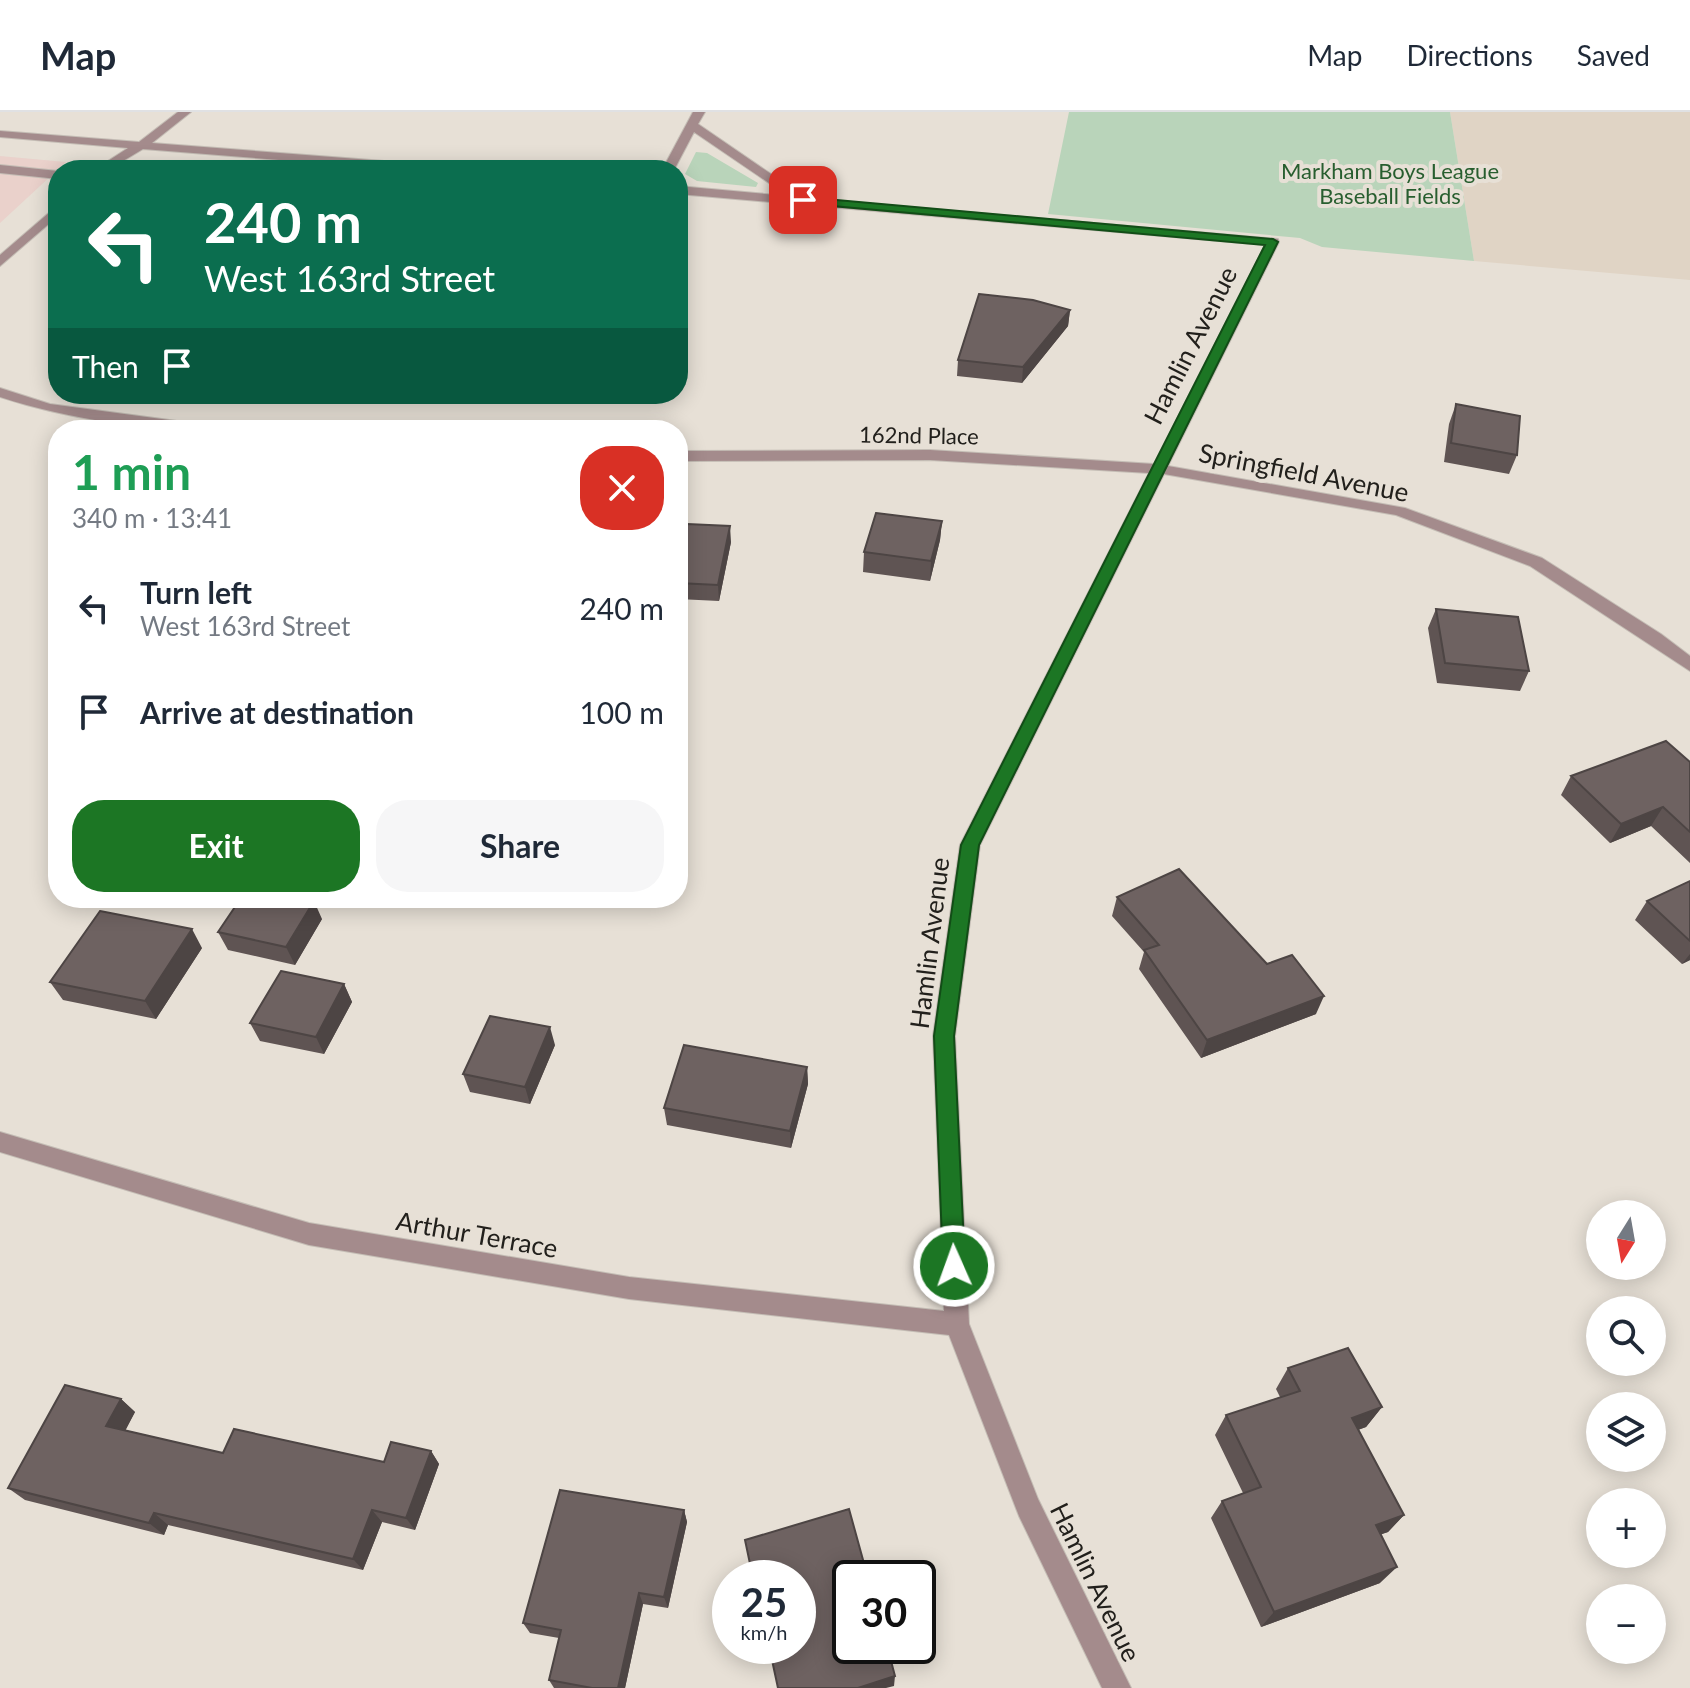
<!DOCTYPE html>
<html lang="en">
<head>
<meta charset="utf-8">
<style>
	:root { --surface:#fff; --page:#f6f6f7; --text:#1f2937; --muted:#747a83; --line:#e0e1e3; --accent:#1c7624 }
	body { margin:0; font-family:Lato,sans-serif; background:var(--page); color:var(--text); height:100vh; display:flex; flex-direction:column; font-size:30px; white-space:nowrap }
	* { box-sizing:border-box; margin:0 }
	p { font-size:26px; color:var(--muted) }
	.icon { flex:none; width:44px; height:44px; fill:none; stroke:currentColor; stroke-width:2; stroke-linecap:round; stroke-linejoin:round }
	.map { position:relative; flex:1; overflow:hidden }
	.details { position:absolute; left:48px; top:308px; width:640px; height:488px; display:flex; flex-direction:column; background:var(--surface); border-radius:32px; box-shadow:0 4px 20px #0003 }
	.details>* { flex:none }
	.banner { position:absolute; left:48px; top:48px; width:640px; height:244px; border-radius:32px; box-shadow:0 4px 20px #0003; background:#0b6e4f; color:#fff; overflow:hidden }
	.needle { width:52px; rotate:191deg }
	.buttons { position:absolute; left:1586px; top:1088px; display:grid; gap:16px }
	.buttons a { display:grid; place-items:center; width:80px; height:80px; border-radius:50%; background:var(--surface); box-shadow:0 4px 20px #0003; font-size:40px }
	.speed { position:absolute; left:712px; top:1448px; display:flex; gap:16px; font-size:40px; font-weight:700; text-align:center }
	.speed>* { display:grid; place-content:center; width:104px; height:104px; border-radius:50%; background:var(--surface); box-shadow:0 4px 20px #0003; line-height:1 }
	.speed small { font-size:20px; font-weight:400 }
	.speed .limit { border:4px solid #111; border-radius:12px; background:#fff; color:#111 }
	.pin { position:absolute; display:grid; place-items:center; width:68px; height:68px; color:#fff; margin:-34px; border-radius:16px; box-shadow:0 4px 12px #0006 }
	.me { position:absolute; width:88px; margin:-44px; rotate:358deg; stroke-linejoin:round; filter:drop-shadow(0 0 6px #0008) }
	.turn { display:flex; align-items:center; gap:28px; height:168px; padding:0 24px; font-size:36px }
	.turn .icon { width:104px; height:104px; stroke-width:2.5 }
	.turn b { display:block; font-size:56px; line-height:68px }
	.then { display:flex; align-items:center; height:76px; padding:0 24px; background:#0003; gap:16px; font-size:30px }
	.round { display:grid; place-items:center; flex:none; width:84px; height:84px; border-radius:32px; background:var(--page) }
	.head { display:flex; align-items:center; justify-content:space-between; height:136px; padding:0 24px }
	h1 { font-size:48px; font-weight:700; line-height:60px; color:#1e9e55 }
	.button { display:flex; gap:16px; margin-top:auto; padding:16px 24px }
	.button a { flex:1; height:92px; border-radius:32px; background:var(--accent); color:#fff; font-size:32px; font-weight:700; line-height:92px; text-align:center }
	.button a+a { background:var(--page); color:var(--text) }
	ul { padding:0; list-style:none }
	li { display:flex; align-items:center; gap:24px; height:104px; padding:0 24px }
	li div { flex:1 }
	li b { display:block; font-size:30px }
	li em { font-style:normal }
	header { display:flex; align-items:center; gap:48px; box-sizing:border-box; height:112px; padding:0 40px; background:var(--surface); border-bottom:2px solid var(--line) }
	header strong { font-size:38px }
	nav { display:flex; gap:44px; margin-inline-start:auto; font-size:28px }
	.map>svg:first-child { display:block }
	.built { fill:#e0d4c5 }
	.education { fill:#ead1cb }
	.green { fill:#b9d4ba }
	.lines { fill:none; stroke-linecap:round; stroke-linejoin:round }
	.lane-casing { stroke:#c4bdb5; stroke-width:2 }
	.street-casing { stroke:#c4bdb5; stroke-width:2 }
	.lane { fill:#a48b8c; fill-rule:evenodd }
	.street { fill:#a48b8c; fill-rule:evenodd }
	.wall { fill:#5f5453 }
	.shaded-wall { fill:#4d4544 }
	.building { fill:#6e6261; stroke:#4d4544; stroke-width:2 }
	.route { fill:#1c7624; stroke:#124d17; stroke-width:2 }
	.labels { text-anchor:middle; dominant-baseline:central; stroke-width:8; stroke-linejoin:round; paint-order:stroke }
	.far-park-label { font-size:22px; fill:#285e2f; stroke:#e7e0d6 }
	.far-street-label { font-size:22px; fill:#22201c; stroke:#e7e0d6 }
	.street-label { font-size:26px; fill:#22201c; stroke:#e7e0d6 }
</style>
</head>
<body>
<header>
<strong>Map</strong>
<nav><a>Map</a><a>Directions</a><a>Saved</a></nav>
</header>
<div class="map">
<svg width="1690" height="1576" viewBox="0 0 1690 1576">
	<rect width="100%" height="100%" fill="#e7e0d6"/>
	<path class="built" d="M1450,0H1690V168L1474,149Z"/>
	<path class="education" d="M0,44L66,50L0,111Z"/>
	<path class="green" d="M1069,0H1450L1474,149L1322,135L1300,126L1048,102Z
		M696,40L707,41L758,71L756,75L697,69L685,62Z"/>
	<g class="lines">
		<defs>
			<path id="lane" d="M0,53L58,59V67L0,61Z"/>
			<path id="street" d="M178,0H191L152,31L449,54L455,58H404L143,37L108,58H94L128,36L0,25V19L139,30Z
				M693,0H705L698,12L806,86L1278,127L1279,130L1168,354L1405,396L1542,446L1661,522L1690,544V559L1530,454L1396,403L1164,362L980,733L955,924L969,1212L1038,1387L1131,1576H1102L1019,1404L949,1223L629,1187L309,1133L0,1040V1020L309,1111L629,1165L944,1199L933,924L960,733L1149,361L930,348L678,349V339L930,338L1154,352L1265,133L678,82V74L788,84L694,20L674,58H662Z
				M58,93V104L0,154V143Z
				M0,276L50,292L214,314L221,318C147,318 70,308 0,285Z"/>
		</defs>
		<use href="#lane" class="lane-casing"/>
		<use href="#street" class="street-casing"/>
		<use href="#lane" class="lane"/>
		<use href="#street" class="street"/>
	</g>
	<path class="wall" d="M1070,198L1068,214L1022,271L957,264L958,248Z
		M1456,292L1517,343L1509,362L1444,350L1449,312Z
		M942,409L940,428L930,469L863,460L864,440Z
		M731,430L719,489L678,487V452Z
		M1436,497L1529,559L1520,579L1437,571L1428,516Z
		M1690,650V751L1651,714L1610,731L1561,683L1571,664Z
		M1690,769V848L1682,852L1635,808L1647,789Z
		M1117,785L1267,852L1316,902L1201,946L1139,857L1144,840L1112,804Z
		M322,807L295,853L228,838L218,820Z
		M202,836L156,907L63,888L50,870Z
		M344,872L352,890L324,942L260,929L250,911Z
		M555,933L530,992L470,980L463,962Z
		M807,955L808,972L791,1036L667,1013L664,996Z
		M1288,1256L1382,1295L1366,1315L1358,1318L1404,1403L1388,1420L1381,1422L1380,1471L1261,1515L1211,1406L1222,1389L1243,1381L1215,1323L1226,1303L1280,1285L1276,1277Z
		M121,1287L135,1300L125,1318L223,1341L384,1350L431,1339L439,1352L415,1418L382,1410L363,1458L168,1413L164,1423L25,1388L8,1376Z
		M684,1398L687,1410L668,1496L643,1492L625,1576H554L549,1568L559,1526L530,1521L523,1511Z"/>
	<path class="shaded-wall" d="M1070,198L1068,214L1022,271L1023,255Z
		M942,409L940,428L930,469L931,449Z
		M730,414L731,430L719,489L718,473Z
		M1663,695L1651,714L1610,731L1621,712Z
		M314,789L322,807L295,853L286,835Z
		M192,817L202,836L156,907L145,889Z
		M1690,842V848L1682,852Z
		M344,872L352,890L324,942L316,925Z
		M1324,884L1316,902L1201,946L1207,928Z
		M550,915L555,933L530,992L525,975Z
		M807,955L808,972L791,1036L790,1019Z
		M121,1287L135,1300L121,1327L106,1314Z
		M1382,1295L1366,1315L1337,1325L1352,1306Z
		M431,1339L439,1352L415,1418L406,1406Z
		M372,1398L382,1410L363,1458L353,1447Z
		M684,1398L687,1410L668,1496L664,1485Z
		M154,1401L168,1413L164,1423L149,1411Z
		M1404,1403L1388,1420L1360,1430L1376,1413Z
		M1397,1455L1380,1471L1261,1515L1274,1500Z
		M639,1481L643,1492L625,1576H618Z
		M895,1564L894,1574L886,1576H858Z"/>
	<path class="building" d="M979,182L1033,188L1070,198L1023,255L958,248Z
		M1456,292L1520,304L1517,343L1451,331Z
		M876,401L942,409L931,449L864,440Z
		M687,412L730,414L718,473L678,471V452Z
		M1436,497L1518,505L1529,559L1445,551Z
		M1666,629L1690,650V720L1663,695L1621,712L1571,664Z
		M1179,757L1267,852L1292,843L1324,884L1207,928L1144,838L1159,833L1117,785Z
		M1690,769V829L1647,789Z
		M241,786H301L314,789L286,835L218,820Z
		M100,799L192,817L145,889L50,870Z
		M281,859L344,872L316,925L250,911Z
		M490,904L550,915L525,975L463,962Z
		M684,933L807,955L790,1019L664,996Z
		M1348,1236L1382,1295L1352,1306L1404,1403L1376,1413L1397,1455L1274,1500L1222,1389L1261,1375L1226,1303L1300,1279L1288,1256Z
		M65,1273L121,1287L106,1314L223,1341L234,1317L384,1350L391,1330L431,1339L406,1406L372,1398L353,1447L154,1401L149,1411L8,1376Z
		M560,1378L684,1398L664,1485L639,1481L618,1576H592L549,1568L561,1518L523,1511Z
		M849,1397L868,1466H850V1534H887L895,1564L858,1576H778L769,1534H798V1466H753L745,1428Z"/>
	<path class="route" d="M803,85L1273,127L1278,130L979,733L954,924L965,1154L962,1161L954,1164L946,1161L943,1154L934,924L961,733L1265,133L799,91V86Z"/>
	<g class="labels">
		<g class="far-park-label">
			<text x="1390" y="58">Markham Boys League<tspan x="1390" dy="25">Baseball Fields</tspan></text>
		</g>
		<g class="far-street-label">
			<text transform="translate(919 323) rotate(1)">162nd Place</text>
		</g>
		<g class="street-label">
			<text transform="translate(1190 233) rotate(-63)">Hamlin Avenue</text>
			<text transform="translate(1304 360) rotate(11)">Springfield Avenue</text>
			<text transform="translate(929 831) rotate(-83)">Hamlin Avenue</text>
			<text transform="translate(477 1122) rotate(10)">Arthur Terrace</text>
			<text transform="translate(1096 1470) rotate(64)">Hamlin Avenue</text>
		</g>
	</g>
</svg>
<div class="buttons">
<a><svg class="needle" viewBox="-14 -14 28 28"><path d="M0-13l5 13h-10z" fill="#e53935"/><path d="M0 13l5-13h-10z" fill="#747a83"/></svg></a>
<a><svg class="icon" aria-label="search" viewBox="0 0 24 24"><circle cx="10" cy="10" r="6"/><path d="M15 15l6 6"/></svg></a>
<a><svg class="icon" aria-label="layers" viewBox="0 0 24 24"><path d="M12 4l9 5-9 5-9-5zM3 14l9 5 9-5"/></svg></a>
<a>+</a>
<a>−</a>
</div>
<div class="speed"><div>25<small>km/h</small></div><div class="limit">30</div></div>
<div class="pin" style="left:803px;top:88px;background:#d93025"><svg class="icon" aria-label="arrive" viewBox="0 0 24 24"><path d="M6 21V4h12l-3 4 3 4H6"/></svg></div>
<svg class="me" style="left:954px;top:1154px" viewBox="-20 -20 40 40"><circle r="17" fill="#1c7624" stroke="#fff" stroke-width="3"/><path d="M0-11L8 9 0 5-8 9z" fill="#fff"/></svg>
<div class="banner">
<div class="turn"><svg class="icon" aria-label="left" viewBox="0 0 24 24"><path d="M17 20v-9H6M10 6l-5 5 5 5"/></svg><div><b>240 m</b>West 163rd Street</div></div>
<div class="then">Then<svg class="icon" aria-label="arrive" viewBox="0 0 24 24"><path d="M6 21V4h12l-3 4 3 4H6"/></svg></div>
</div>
<section class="details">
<div class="head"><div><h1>1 min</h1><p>340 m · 13:41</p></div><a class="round" style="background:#d93025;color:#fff"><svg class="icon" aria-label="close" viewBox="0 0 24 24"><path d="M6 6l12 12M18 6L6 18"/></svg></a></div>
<ul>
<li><svg class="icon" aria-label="left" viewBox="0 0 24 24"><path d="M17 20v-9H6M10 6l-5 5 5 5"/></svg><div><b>Turn left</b><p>West 163rd Street</p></div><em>240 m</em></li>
<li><svg class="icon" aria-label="arrive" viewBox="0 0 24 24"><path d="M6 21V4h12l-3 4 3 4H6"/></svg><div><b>Arrive at destination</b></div><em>100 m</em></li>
</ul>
<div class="button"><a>Exit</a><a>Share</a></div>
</section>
</div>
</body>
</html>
